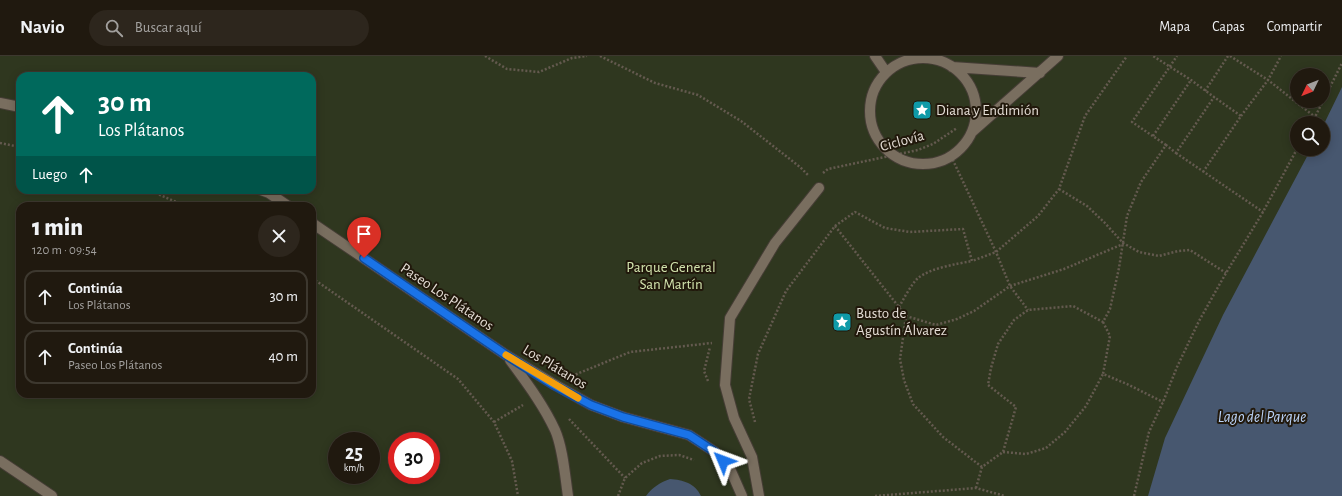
<!DOCTYPE html>
<html lang="es">
<head>
<meta charset="utf-8">
<style>
	:root { --surface:#20190f; --page:#2d261d; --text:#f1f3f6; --muted:#a2a09e; --line:#3d382f }
	body { margin:0; font-family:"Alegreya Sans",sans-serif; background:var(--page); color:var(--text); height:100vh; display:flex; flex-direction:column; font-size:15px; white-space:nowrap }
	* { box-sizing:border-box; margin:0 }
	p { font-size:13px; color:var(--muted) }
	.icon { flex:none; width:22px; height:22px; fill:none; stroke:currentColor; stroke-width:2; stroke-linecap:round; stroke-linejoin:round }
	.map { position:relative; flex:1; overflow:hidden }
	.sheet { position:absolute; left:16px; top:146px; width:300px; height:196px; display:flex; flex-direction:column; background:var(--surface); border-radius:12px; box-shadow:0 2px 10px #0003,0 0 0 1px var(--line) }
	.sheet>* { flex:none }
	.guide { position:absolute; left:16px; top:16px; width:300px; height:122px; border-radius:12px; box-shadow:0 2px 10px #0003,0 0 0 1px var(--line); background:#00695c; color:#fff; overflow:hidden }
	.needle { width:26px; rotate:227deg }
	.buttons { position:absolute; left:1290px; top:12px; display:grid; gap:8px }
	.buttons a { display:grid; place-items:center; width:40px; height:40px; border-radius:50%; background:var(--surface); box-shadow:0 2px 10px #0003,0 0 0 1px var(--line); font-size:20px }
	.speed { position:absolute; left:328px; top:376px; display:flex; gap:8px; font-size:20px; font-weight:700; text-align:center }
	.speed>* { display:grid; place-content:center; width:52px; height:52px; border-radius:50%; background:var(--surface); box-shadow:0 2px 10px #0003,0 0 0 1px var(--line); line-height:1 }
	.speed small { font-size:10px; font-weight:400 }
	.speed .limit { border:6px solid #d22; background:#fff; color:#111 }
	.pin { position:absolute; display:grid; place-items:center; width:34px; height:34px; color:#fff; margin:-41px -17px; border-radius:50% 50% 50% 0; rotate:-45deg; box-shadow:0 0 4px #0007 }
	.pin .icon { rotate:45deg }
	.me { position:absolute; width:44px; margin:-22px; rotate:314deg; stroke-linejoin:round; filter:drop-shadow(0 0 3px #0008) }
	.turn { display:flex; align-items:center; gap:14px; height:84px; padding:0 16px; font-size:18px }
	.turn .icon { width:52px; height:52px; stroke-width:2.5 }
	.turn b { display:block; font-size:28px; line-height:34px }
	.then { display:flex; align-items:center; height:38px; padding:0 16px; background:#0003; gap:8px; font-size:15px }
	.round { display:grid; place-items:center; flex:none; width:42px; height:42px; border-radius:21px; background:var(--page) }
	.headline { display:flex; align-items:center; justify-content:space-between; height:68px; padding:0 16px }
	h1 { font-size:24px; font-weight:800; line-height:30px }
	ul { padding:0; list-style:none }
	li { display:flex; align-items:center; gap:12px; height:54px; margin:0 8px 6px; padding:0 8px; border:2px solid var(--line); border-radius:12px }
	li div { flex:1 }
	li b { display:block; font-size:15px }
	li em { font-style:normal }
	header { display:flex; align-items:center; gap:24px; box-sizing:border-box; height:56px; padding:0 20px; background:var(--surface); border-bottom:1px solid var(--line) }
	header strong { font-size:19px }
	nav { display:flex; gap:22px; margin-inline-start:auto; font-size:14px }
	.search { width:280px; height:36px; background:var(--page); display:flex; align-items:center; gap:10px; box-sizing:border-box; padding:0 14px; border-radius:22px; color:var(--muted); font-size:15px }
	.map>svg:first-child { display:block }
	.green { fill:#2f371f; fill-rule:evenodd }
	.water { fill:#47576f }
	.lines { fill:none; stroke-linecap:round; stroke-linejoin:round }
	.minor-casing { stroke:#453d35; stroke-width:12 }
	.path { stroke:#645a4f; stroke-width:2.5; stroke-dasharray:2 2; stroke-linecap:butt }
	.minor { stroke:#796e5f; stroke-width:10 }
	.route-casing { stroke:#114b97; stroke-width:10 }
	.route { stroke:#1a73e8; stroke-width:7 }
	.slow { stroke:#f59e0b; stroke-width:7 }
	.labels { text-anchor:middle; dominant-baseline:central; stroke-width:4; stroke-linejoin:round; paint-order:stroke }
	.poi-label { font-size:15px; fill:#e4ddd5; stroke:#21180b; text-anchor:start }
	.street-label { font-size:15px; fill:#e4ddd5; stroke:#21180b }
	.park-label { font-size:15px; fill:#d2e3ad; stroke:#21180b }
	.water-label { font-size:16px; font-style:italic; fill:#bad3f8; stroke:#21180b }
</style>
</head>
<body>
<header>
<strong>Navio</strong>
<div class="search"><svg class="icon" aria-label="search" viewBox="0 0 24 24"><circle cx="10" cy="10" r="6"/><path d="M15 15l6 6"/></svg>Buscar aquí</div>
<nav><a>Mapa</a><a>Capas</a><a>Compartir</a></nav>
</header>
<div class="map">
<svg width="1342" height="440" viewBox="0 0 1342 440">
	<rect width="100%" height="100%" fill="#2b2114"/>
	<path class="green" d="M0,0H1342V440H0ZM1297,19H1323V45H1297ZM20,20H312V134H20ZM1297,67H1323V93H1297ZM20,150H312V338H20ZM337,385H371V419H337ZM397,385H431V419H397Z"/>
	<path class="water" d="M1342,31V440H1148L1165,382L1223,259L1311,93H1323V70Z
		M670,423C683,424 695,427 701,440H646C653,431 659,427 670,423Z"/>
	<g class="lines">
		<defs>
			<path id="minor" d="M875,0L886,16
				M870 55a53 53 0 1 1 106 0a53 53 0 1 1-106 0Z
				M952,11L1040,17
				M0,47L20,51
				M972,76L1058,0
				M261,134L269,137L288,150
				M312,167L506,299L552,327L591,349L623,361L689,379L715,396L731,415L742,440
				M510,304C526,326 543,348 555,374C563,392 565,420 568,440
				M0,405L52,440
				M759,440L752,401L734,362L725,329L730,262L775,187L819,132"/>
		</defs>
		<use href="#minor" class="minor-casing"/>
		<path class="path" d="M485,0L507,13L539,16L572,2L587,0
			M600,0L655,27L698,39L741,65L800,111L809,120
			M1230,0L1268,24L1315,61
			M1205,35L1228,0
			M1241,60L1268,24L1281,0
			M1312,67L1342,7
			M1153,80L1191,24
			M0,87L20,91
			M1166,89L1132,66L1177,0
			M1176,97L1263,156
			M951,100L996,196L1010,230L1028,254
			M1203,116L1241,60L1214,41
			M823,117L828,113L918,94L933,88L957,72
			M1059,133L1087,150L1104,166L1123,187L1139,196L1159,200L1178,195L1190,194L1226,217
			M148,134L186,150
			M835,170L906,260
			M312,222L458,323L494,366L512,405L518,440
			M899,251C903,244 912,227 918,222C931,212 956,208 972,205
			M1103,266L1110,280L1103,318L1127,328L1163,346
			M572,320L630,296L712,287
			M708,325L704,315L710,291
			M569,363L625,422
			M494,366L523,349
			M755,366L749,343L758,298L786,235L835,170L855,156L885,172L910,176L963,173L972,205L996,196L1038,160L1059,133L1085,60L1127,0
			M1003,396L1026,398L1046,392L1065,376L1086,350L1103,318
			M982,411L943,381L913,348L904,324L900,303L906,260L936,269L957,263L974,255L1010,230L1064,213L1123,188
			M976,432L982,411L1003,396L1016,351L988,329L991,312L998,288L1014,264L1028,254L1073,250L1103,266L1110,253L1119,212L1127,160L1141,126L1166,89L1176,97L1214,41L1191,24L1153,0
			M618,440L625,422L642,407L660,400L679,399L694,404
			M875,440L976,432L1005,440
			M1134,440L1149,376L1163,346L1177,311L1199,265L1226,217L1263,156L1297,93"/>
		<use href="#minor" class="minor"/>
	</g>
	<g class="lines">
		<defs>
			<path id="route" d="M364,202L506,299L552,328L591,349L623,361L689,379L715,396L723,405"/>
		</defs>
		<use href="#route" class="route-casing"/>
		<use href="#route" class="route"/>
		<path class="slow" d="M506,299L578,342"/>
	</g>
	<defs>
		<symbol id="sight-square" viewBox="-11 -11 22 22"><rect x="-9" y="-9" width="18" height="18" rx="4" fill="#0f9aa8" stroke="#21180b"/><path d="M0-6L1.8-2.2L6-1.7L2.9 1.2L3.7 5.4L0 3.3L-3.7 5.4L-2.9 1.2L-6-1.7L-1.8-2.2Z" fill="#fff"/></symbol>
	</defs>
	<g fill-rule="evenodd">
		<use href="#sight-square" x="911" y="43" width="22" height="22"/>
		<use href="#sight-square" x="831" y="255" width="22" height="22"/>
	</g>
	<g class="labels">
		<g class="poi-label">
			<text x="936" y="54">Diana y Endimión</text>
			<text x="856" y="257">Busto de<tspan x="856" dy="17">Agustín Álvarez</tspan></text>
		</g>
		<g class="street-label">
			<text transform="translate(902 85) rotate(-15)">Ciclovía</text>
			<text transform="translate(447 241) rotate(34)">Paseo Los Plátanos</text>
			<text transform="translate(555 311) rotate(31)">Los Plátanos</text>
		</g>
		<g class="park-label">
			<text x="671" y="211">Parque General<tspan x="671" dy="17">San Martín</tspan></text>
		</g>
		<g class="water-label">
			<text x="1262" y="361">Lago del Parque</text>
		</g>
	</g>
</svg>
<div class="buttons">
<a><svg class="needle" viewBox="-14 -14 28 28"><path d="M0-13l5 13h-10z" fill="#e53935"/><path d="M0 13l5-13h-10z" fill="#a2a09e"/></svg></a>
<a><svg class="icon" aria-label="search" viewBox="0 0 24 24"><circle cx="10" cy="10" r="6"/><path d="M15 15l6 6"/></svg></a>
</div>
<div class="speed"><div>25<small>km/h</small></div><div class="limit">30</div></div>
<div class="pin" style="left:364px;top:202px;background:#d93025"><svg class="icon" aria-label="arrive" viewBox="0 0 24 24"><path d="M6 21V4h12l-3 4 3 4H6"/></svg></div>
<svg class="me" style="left:723px;top:405px" viewBox="-20 -20 40 40"><path d="M0-17L14 15 0 8-14 15z" fill="#1a73e8" stroke="#fff" stroke-width="4"/></svg>
<div class="guide">
<div class="turn"><svg class="icon" aria-label="ahead" viewBox="0 0 24 24"><path d="M12 20V5M6 11l6-6 6 6"/></svg><div><b>30 m</b>Los Plátanos</div></div>
<div class="then">Luego<svg class="icon" aria-label="ahead" viewBox="0 0 24 24"><path d="M12 20V5M6 11l6-6 6 6"/></svg></div>
</div>
<section class="sheet">
<div class="headline"><div><h1>1 min</h1><p>120 m · 09:54</p></div><a class="round"><svg class="icon" aria-label="close" viewBox="0 0 24 24"><path d="M6 6l12 12M18 6L6 18"/></svg></a></div>
<ul>
<li><svg class="icon" aria-label="ahead" viewBox="0 0 24 24"><path d="M12 20V5M6 11l6-6 6 6"/></svg><div><b>Continúa</b><p>Los Plátanos</p></div><em>30 m</em></li>
<li><svg class="icon" aria-label="ahead" viewBox="0 0 24 24"><path d="M12 20V5M6 11l6-6 6 6"/></svg><div><b>Continúa</b><p>Paseo Los Plátanos</p></div><em>40 m</em></li>
</ul>
</section>
</div>
</body>
</html>
